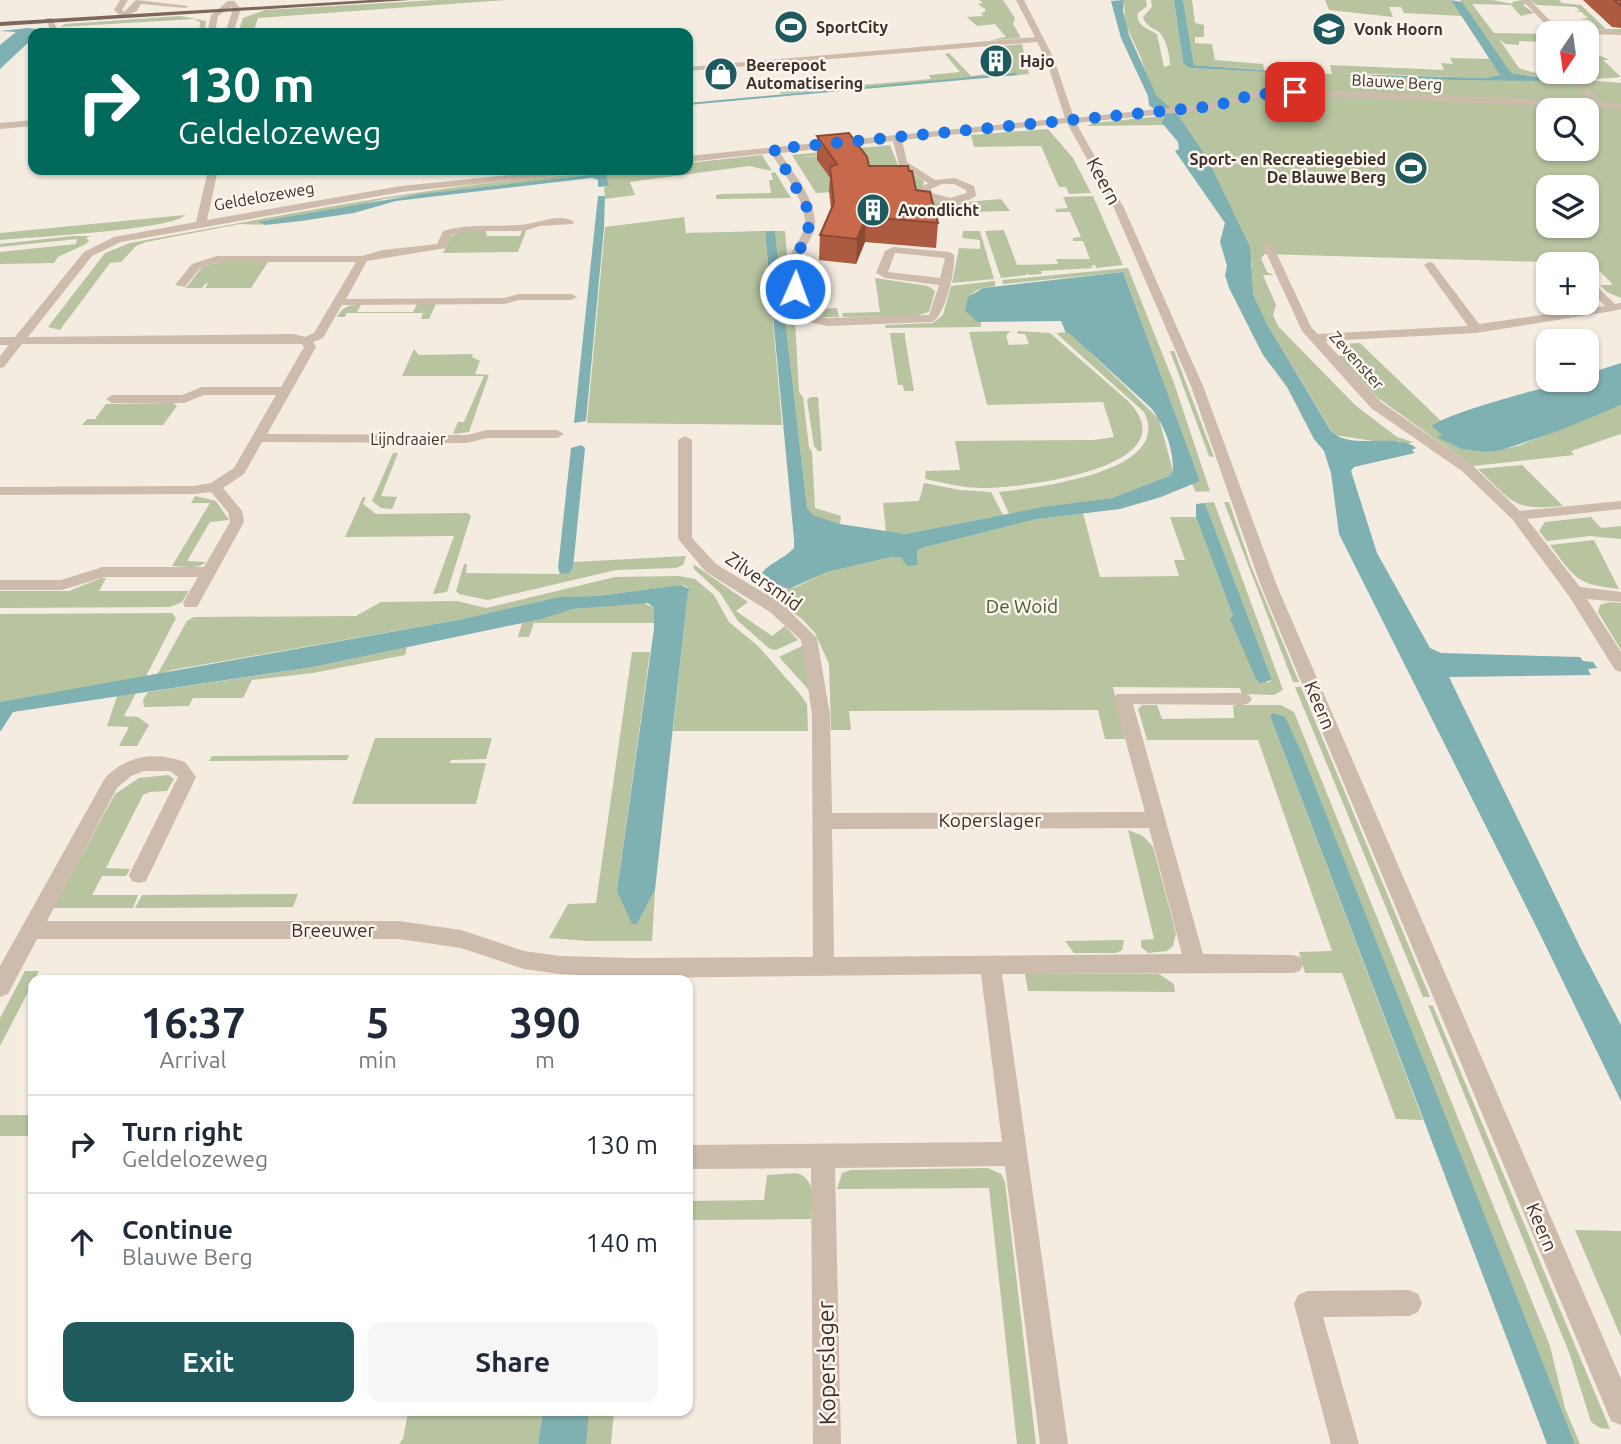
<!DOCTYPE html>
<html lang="en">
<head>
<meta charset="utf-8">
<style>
	:root { --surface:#fff; --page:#f6f6f7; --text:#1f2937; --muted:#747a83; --line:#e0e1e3; --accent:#1f5a5e }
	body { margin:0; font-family:Ubuntu,sans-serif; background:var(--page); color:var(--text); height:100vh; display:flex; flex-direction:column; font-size:26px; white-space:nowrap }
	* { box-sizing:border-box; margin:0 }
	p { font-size:23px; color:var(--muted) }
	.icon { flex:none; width:38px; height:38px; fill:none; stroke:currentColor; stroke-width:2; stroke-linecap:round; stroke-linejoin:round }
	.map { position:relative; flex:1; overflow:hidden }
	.sheet { position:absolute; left:28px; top:975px; width:665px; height:441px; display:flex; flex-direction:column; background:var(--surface); border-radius:14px; box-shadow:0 2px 5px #0004 }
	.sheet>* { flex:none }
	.top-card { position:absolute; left:28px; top:28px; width:665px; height:147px; border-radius:14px; box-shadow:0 2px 5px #0004; background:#00695c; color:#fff; overflow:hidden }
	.needle { width:46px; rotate:193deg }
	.fabs { position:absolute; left:1536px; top:21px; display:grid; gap:14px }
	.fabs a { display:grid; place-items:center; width:63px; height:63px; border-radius:14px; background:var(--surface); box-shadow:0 2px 5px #0004; font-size:35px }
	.pin { position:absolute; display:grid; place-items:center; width:60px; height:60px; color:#fff; margin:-30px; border-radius:14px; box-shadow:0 4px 10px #0006 }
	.me { position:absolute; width:77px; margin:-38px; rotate:2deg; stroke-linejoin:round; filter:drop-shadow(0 0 5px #0008) }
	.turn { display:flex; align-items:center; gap:24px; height:147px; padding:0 35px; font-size:32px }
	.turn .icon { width:91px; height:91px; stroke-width:2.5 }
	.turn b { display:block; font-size:49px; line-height:60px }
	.eta { display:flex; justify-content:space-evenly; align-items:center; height:119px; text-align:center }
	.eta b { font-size:42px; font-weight:600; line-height:49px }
	.action { display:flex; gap:14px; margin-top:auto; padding:14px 35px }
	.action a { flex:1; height:80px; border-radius:14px; background:var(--accent); color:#fff; font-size:28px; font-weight:600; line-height:80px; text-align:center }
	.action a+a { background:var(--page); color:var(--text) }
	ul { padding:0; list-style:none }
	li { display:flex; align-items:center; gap:21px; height:98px; padding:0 35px; border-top:2px solid var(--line) }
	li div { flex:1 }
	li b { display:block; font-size:26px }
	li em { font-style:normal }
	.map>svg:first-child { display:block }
	.green { fill:#b8c4a0; fill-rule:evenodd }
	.water { fill:#7fb0b2 }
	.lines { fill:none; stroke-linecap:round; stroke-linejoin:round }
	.minor { fill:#cdbbac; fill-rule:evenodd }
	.major { fill:#7d675c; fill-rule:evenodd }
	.wall { fill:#ac5a40 }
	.shaded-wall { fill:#8c4a34 }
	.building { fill:#c8694b; stroke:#8c4a34; stroke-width:2 }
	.route { stroke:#1a73e8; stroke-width:12; stroke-dasharray:0 21.6 }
	.labels { text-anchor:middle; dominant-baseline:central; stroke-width:5; stroke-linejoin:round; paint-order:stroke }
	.far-poi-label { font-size:16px; font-weight:bold; fill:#3b302b; stroke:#fbf5ee; text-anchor:start }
	.far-street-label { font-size:16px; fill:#3b302b; stroke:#fbf5ee }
	.street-label { font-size:19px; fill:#3b302b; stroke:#fbf5ee }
	.park-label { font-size:19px; fill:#4a5a2e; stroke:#fbf5ee }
	.near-street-label { font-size:23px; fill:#3b302b; stroke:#fbf5ee }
</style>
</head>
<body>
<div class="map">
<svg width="1621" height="1444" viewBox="0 0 1621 1444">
	<rect width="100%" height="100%" fill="#f4ebe1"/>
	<path class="green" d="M436,0H506L258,18L253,33H238L243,18L265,10Z
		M979,0H1003L1015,18L1013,24L1021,38L991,40L1006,37L995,24L977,26L967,17L983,16L981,13L985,12V9L978,4L983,3Z
		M1124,0H1146L1147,6L1138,13C1135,25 1148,29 1157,34L1164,67L1170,65C1170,56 1166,38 1159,32C1152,27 1146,27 1143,17L1152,7L1151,0H1174L1183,63L1189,68L1332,74L1330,65L1444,70L1441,63L1453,64L1450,58L1491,59L1500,73L1499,76L1486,78L1345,73L1357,75L1561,80L1511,73L1460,0H1492L1513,4L1512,2L1522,0L1526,4L1523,5L1534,13L1521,16L1511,5L1472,4L1494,33L1549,34V46L1543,42L1519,41V45L1505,44L1499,39L1519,68C1528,72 1571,81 1580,82L1578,76L1593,70L1588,68L1593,63L1588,57L1601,56L1610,60H1603L1621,77L1587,80L1621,83V298L1607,292L1600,285H1613L1596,267L1580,263L1265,254L1261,258L1267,272L1274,275H1263L1276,305L1273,315L1278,326L1355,405L1397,437L1413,442L1405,445L1400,441L1387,443L1334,435L1267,324L1252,295L1250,274L1252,264L1221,204L1155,103L1141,58L1125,23ZM1549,110H1587V149H1549ZM1549,187H1587V226H1549Z
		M1183,0H1192L1195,23L1204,25V37H1195V43L1212,44L1215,60L1263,64L1264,70L1194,65Z
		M1325,0H1451L1462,16L1404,13L1401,7H1389L1393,17L1329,10Z
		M1530,0H1559L1562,3L1581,5L1606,29H1621V32L1590,28L1596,26L1589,20L1580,19L1588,18L1581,12H1573L1580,11L1576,7L1537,5Z
		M180,16L206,21L205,31L199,33L200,22L194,19L60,27L65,24Z
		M1022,44L1029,74L781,94L780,92L931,79L929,75L960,72L945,54L949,53L971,76L1011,71L1008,67H1013L1004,56L1009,55L1002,48L991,47Z
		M1163,116L1165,125L1087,126L1093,123Z
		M1048,129L1073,158L1091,193L1069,194L1066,187H1059L1041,146L974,147L971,135Z
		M890,145L898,165L924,181L923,189L928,198L943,204L1001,199L1010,211L927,213L832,154L800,157L821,156L817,160L832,181L833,192L816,193L792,155Z
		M762,155L772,171L749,166L630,182L635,195L605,199L604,187L609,186L606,173L596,174L384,199L337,211L259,224L265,225L240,224L146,242L136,246L121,262L110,263L60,330L48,327L105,253L130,243C314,210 500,170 688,170V163Z
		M775,172L791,198L716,199V195L723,194L771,193L769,180H773L771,173Z
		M1093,196L1123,265L1096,268L1095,265L1091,266L1093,268L1041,271L1042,274L1029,275L1027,273L1026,275L1001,278L985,231L1004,230L1017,265L1058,264L1056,259H1090L1083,241H1073V238L1081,237L1070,212H1056L1055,209L1068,208L1063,197Z
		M185,215C173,230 30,237 0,240V233Z
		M684,217L686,233L765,232L782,425L587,423L605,227Z
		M461,231H486L487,236H520L522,231H526L518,252L443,253L451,236Z
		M775,231H785L787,254L784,258V266L790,313L795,321L799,392L803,397L809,447L812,452L815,508L841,516L840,524L813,515L807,508Z
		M963,231H980L994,279L952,283L959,248L980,249V240L962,238Z
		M73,236H91L86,238L89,241L86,244L58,257L54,263L0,264V252L76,244L77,239L0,247V244Z
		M219,262L266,261L268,262L251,288H205L208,284L206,283L202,288H186L202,267Z
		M806,268L812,269L814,304H819L820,309L837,308L839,317H820L806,311L802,273Z
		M1128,268L1174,383L1210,491L1196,492L1192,484L1200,481L1123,272L1003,284L1002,280Z
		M875,278L928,286L935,291L929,312L916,316L843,317L842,313L880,312Z
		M995,281V286C980,288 970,290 966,306L977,322H981V327L886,328L885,325L933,323L943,315L951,286Z
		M417,304H436L429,319H421L423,313H347L345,317H337C344,306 348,305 361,305L357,312H413Z
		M1010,331L1006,336L1009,345L1029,344L1025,334H1018L1017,331L1050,333L1128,401C1193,468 1020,488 983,488C963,488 944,483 925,479L926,471L960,470L955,441L1094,440L1114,437L1103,402L987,405L969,332Z
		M1069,332L1159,419L1173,471L1169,476L1112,498L1009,514L999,492C1034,488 1175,473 1144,412L1056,333Z
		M905,333V338L914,391H904L903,385H898L890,333Z
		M1360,343L1441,421L1436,423L1434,427L1456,446L1489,452L1518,446L1621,405V434L1571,451L1574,455L1473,466L1378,398L1338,356L1343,355L1339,347L1342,344Z
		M414,349L419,355L473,354L472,357L480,361L475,374L489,375L469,432L453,434L458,422H464L484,376H402Z
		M1170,351H1174L1214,457L1209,456Z
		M810,397H818L822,451H818L814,446L807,400Z
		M173,403L177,406L163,425H82L87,419H95L106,404Z
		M393,453H398L381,496L397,497L392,509L381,508L372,501Z
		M1522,465L1563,506C1512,511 1513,502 1478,469Z
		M924,483L960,490L991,492L1003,515L905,534L886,532L883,503L919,501Z
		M195,496L216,501L229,520L210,522L187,561L206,562C198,570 183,566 172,566L210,503H191Z
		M363,497H366L363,504L376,514L468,513L471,516L447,592L433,594L454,536L345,537Z
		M1214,502L1283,690L1274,695L1242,694L1240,688L1113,687L1125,739H1105L1098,710L849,711L851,730H831L829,664L815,633L802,619L765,594L796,587L827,572L892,557H901L918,564L917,550L926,547L1037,519L1083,513L1100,577L1179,576L1174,560H1185L1170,517H1196L1233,616L1268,683L1272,680L1205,503Z
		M1224,502H1229L1251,566L1299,682H1293Z
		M1591,517L1601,528L1621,526V539L1590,536L1547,541L1539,531L1545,522Z
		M1594,540L1619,589C1576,584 1576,579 1550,545Z
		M686,556L683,565L676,568L616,570L488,600L459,594L456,591L464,564H467L466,573L560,574L573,568L574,562Z
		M693,564L748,602L736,611L772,636L785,626L798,640L776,650L770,649L738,621L720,593L694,569Z
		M679,576L695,579L714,595L729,622L758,646L800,694L807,704L808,731H673L688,588L683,585L598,596L560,598L463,619L172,670L157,675L187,621L194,617L356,616L381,602L457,601L486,608L615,577Z
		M101,578H106L99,591H189L182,602L170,607L0,608V591H69Z
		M642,602L654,608V623H534L529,637H518L522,623L573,609Z
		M1610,602L1621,603V650L1598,612L1600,605Z
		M172,613L176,618L145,678L0,702V614Z
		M802,646L808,667V689L779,657Z
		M407,647L405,655L313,673L252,680L243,698H193L189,706L144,707L143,700L148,692L313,667Z
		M632,652H650L617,891L637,924L655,890L652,941H590L549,938L568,904L596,903Z
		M1295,687H1301L1430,997H1423Z
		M136,693L124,716L138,717L149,725L137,746H119L129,727L107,726L117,696Z
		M1142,705H1157L1162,719L1234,718L1233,706L1237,705H1281L1294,712L1550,1346L1565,1408L1580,1444H1575L1285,717L1270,716L1423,1120L1396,1119L1342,973H1305L1299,952L1332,951L1258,740H1147L1138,709Z
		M375,738H492L486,759L451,760L450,763H486L476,804H352Z
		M349,755L347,760L209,761L212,756Z
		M168,775L174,779L167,791L150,792L143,795L106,868L130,869L126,876H102L92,895H138L133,908H53L115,794L139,778Z
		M1128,830L1143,836L1153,847L1176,933L1173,946L1167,951L1148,953L1141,947V940L1154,939Z
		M298,894L293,907L135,908L142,895Z
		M1124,940L1122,950L1116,953H1074L1065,941Z
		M25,971H39L0,1046V1018Z
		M1025,974H1159L1174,984L1175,992L1028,991Z
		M1428,1005L1433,1006L1610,1429L1600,1428L1591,1422L1570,1355Z
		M0,1115H33V1136H0Z
		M988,1168L1001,1174L1005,1182L1036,1444H1017L989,1188L837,1189L842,1173L851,1170Z
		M797,1173C817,1180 812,1202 811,1219L688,1220V1201L764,1200L767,1175Z
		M1575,1230L1621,1231V1337Z
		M434,1410L543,1411L538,1444H399L403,1439L408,1413L433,1414Z
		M589,1411H614L611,1444H585Z"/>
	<path class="water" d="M1124,0L1123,11L1129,35L1156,95L1178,115L1207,158L1250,247L1253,295L1267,324L1331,431C1349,451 1397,432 1416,448L1412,450L1415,453L1354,467L1351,471L1377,553L1430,648L1441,653L1580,657L1583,661L1593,662L1597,668L1588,669L1591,675L1449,677L1580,947L1621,1025V1101L1538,930L1339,534L1331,473L1324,451L1314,439L1287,387L1263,355L1229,288L1225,275L1227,266L1220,242L1225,223L1175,151L1179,149L1178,142L1162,123L1164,117L1149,105L1148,96L1121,38L1111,1Z
		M1174,0H1183L1194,65L1316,74L1189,68L1183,63Z
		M1451,0L1462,2L1511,73L1564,81L1452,80L1341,74L1486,78L1500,75Z
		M28,28L38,29L33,33L32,39L0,69V45L16,32L0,31Z
		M1016,73L1018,75L688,105V103Z
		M606,173L609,186L598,187V180L592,178L396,201L354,213L301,221L265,225L258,222L421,194Z
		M598,196H605L604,227L586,421L574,423Z
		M775,231L807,508L813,515L840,524L905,534L1043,507L1112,498L1169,476L1173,471C1174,450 1164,424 1151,408L1069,333H1066L1061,321L977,322L965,310L968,297L983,288L1123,272L1200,481L1161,497L1120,509L1037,519L926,547L917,550L918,565L907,566L901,557H892L827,572L789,589L779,586L762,573C769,563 784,559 794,548V539L765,232L685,233Z
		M1621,363V405L1558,431L1502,450L1489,452L1462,449L1437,437L1442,435L1432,426C1445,413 1565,380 1587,380V374Z
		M581,445L585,448L573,568L569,573L560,574L558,568L571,448Z
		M1205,503L1272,680L1260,683L1256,679L1230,619L1233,616L1196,517V504Z
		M681,585L691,590L688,591L655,890L637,924H632L617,891L654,629V608L648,603L573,609L541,619L313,667L13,712L0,732V702L463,619L560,597L598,596Z
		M1273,713L1285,717L1301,751L1575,1444H1547L1270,716Z
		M543,1411H589L586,1444H538Z"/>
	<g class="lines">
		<path class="minor" d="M120,0H128L122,10L124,12L136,0L189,6L185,8L141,4L137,11L123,18L114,10Z
			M1016,0H1024L1054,59L1074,118L1214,103L1252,92L1295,89L1592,102L1568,74L1570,72H1580L1577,75L1578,78L1602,103H1621V109L1295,95L1253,98L1215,109L1076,123L1124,208L1203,386L1277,586L1621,1379V1425L1611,1421L1261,586L1191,386L1114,208L1067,123L902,140L907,162L935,180L955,178L974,186L976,196C959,207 942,205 924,197L921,188L928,183L899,165L893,141L780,153C793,173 813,195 815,221C816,234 806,244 801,256C794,274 800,298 807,315L828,318L929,315L939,285L885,278L876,273L885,251L893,247L949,252L954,255C956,269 945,316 932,322L828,326L799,320C788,302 782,272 792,252C797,242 805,233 805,222C804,197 784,174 771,153L688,162V156L1065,118L1046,59L1037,42L688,71V67L1035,37ZM942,184H954L966,190L967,193L950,198L932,193L931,189ZM895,253L945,258L940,278L888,272Z
			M1522,0H1530L1556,27L1621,31V35L1554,33Z
			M228,1H234L241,9L233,33H225L233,9L231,7L218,16L215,33H207L211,15Z
			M46,18H52L59,33H51Z
			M33,120V126L0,129V123Z
			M208,170H218L207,220L401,186L558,170H588L583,173L401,192L121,242L92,256L28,337L293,334L305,337L314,333L356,262H218L200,268L185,287L175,285L192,264L217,256H362L383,250L437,244L443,231C469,223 494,227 520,225C537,224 560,212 574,222L573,224L540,226L524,231H465L451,235L446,248L367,261L346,299L504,298L519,294H571L577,297L571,300H519L504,304L342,305L323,338L313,342L316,347L267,434L467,435L487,430H557L564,434L557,438H487L467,443L262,442L244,474L223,488L242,511L244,522L197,607H185L183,603L198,577H104L62,590H0V580H61L103,567H204L230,522L228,512L211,492L194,494L0,495V487L194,486L211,483L234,468L276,395H204L184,403H112L106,399L112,395H182L202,387H281L304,347L302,344H22L4,367L0,368V356L9,345H0V337H15L84,252L114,237L196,222Z
			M1268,243L1273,246L1311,327L1318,334L1468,326L1424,265L1429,262L1433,263L1479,324L1605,306L1587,287V277L1615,304L1621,303V309L1613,311L1476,333L1325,341L1381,402L1472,465L1520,511L1621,501V509L1527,519L1580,587L1621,592V602L1587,599L1621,652V672L1615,670L1569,596L1512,519L1462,471L1371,408L1302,331L1263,246Z
			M685,436L692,440V538L716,564L782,604L817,638L830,715L832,813L1145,812L1114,698L1117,694L1243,693L1249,695L1252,699L1249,703L1243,705L1133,704L1203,954L1293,955L1300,957L1303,964L1300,971L1293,973L1002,974L1068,1444H1040L1005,1166L835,1168L841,1444H813L811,1168L688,1169V1145L1002,1142L981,974L632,978L560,974L524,969L461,948L399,939H37L8,994L0,997V966L105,778C127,755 155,751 185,762L196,777L146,881L139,883L132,881L129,875L178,777L170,771H144L131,776L117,788L47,921H399L461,930L524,951L560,956L632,958L813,957L812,715L801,640L770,612L706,572L678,539V440ZM1149,828L1182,954L834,957L832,829Z
			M1409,1290L1418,1294L1422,1303L1418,1312L1409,1316L1323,1317L1359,1444H1331L1294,1304L1298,1295L1307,1291Z"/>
		<path class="major" d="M370,0H410L0,26V22Z"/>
	</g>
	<path class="wall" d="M1583,0H1621V28L1612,27Z
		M817,136L869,166L916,190L938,223L936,248L865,242L856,264L819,260L820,235L831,209L829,191L830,178L817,160Z"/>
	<path class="shaded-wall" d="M866,217L865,242L856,264L857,239Z"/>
	<path class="building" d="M1614,0H1621V6Z
		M849,133L867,157L869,166H908L909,171H912L916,190L930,192L938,223L866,217L857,239L820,235L834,203L830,167L837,164L817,136Z"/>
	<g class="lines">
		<path class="route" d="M795,289L793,262L806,238L810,221L806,205L774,149L1215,106L1252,95L1295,92"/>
	</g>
	<defs>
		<symbol id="stadium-disc" viewBox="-11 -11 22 22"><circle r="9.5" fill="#1f5a5e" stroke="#fbf5ee"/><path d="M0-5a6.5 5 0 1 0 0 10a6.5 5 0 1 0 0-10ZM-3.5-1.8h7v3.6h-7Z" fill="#fff"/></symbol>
		<symbol id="school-disc" viewBox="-11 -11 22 22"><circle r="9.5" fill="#1f5a5e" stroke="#fbf5ee"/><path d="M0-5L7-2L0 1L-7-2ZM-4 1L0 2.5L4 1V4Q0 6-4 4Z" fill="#fff"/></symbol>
		<symbol id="building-disc" viewBox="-11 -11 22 22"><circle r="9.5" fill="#1f5a5e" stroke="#fbf5ee"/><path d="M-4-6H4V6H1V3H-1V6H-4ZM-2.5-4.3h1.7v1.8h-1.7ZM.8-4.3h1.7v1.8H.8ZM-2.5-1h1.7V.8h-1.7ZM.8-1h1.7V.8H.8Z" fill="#fff"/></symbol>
		<symbol id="shop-disc" viewBox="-11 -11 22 22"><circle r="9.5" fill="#1f5a5e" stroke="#fbf5ee"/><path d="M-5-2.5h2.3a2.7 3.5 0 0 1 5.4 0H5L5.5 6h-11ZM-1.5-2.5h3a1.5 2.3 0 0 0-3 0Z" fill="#fff"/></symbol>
	</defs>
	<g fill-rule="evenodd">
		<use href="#stadium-disc" x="772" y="8" width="38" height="38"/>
		<use href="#school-disc" x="1310" y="10" width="38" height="38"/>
		<use href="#building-disc" x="977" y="42" width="38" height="38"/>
		<use href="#shop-disc" x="702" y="55" width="38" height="38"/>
		<use href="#stadium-disc" x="1392" y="149" width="38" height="38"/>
		<use href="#building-disc" x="854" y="191" width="38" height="38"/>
	</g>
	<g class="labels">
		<g class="far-poi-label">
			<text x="816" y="27">SportCity</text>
			<text x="1354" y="29">Vonk Hoorn</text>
			<text x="1020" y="61">Hajo</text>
			<text x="746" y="65">Beerepoot<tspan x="746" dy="18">Automatisering</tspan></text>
			<text x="1386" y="159" text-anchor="end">Sport- en Recreatiegebied<tspan x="1386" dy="18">De Blauwe Berg</tspan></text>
			<text x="898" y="210">Avondlicht</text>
		</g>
		<g class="far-street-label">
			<text transform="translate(1397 82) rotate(3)">Blauwe Berg</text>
			<text transform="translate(264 196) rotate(-10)">Geldelozeweg</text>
			<text transform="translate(1357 360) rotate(48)">Zevenster</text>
			<text x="408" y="439">Lijndraaier</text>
		</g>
		<g class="street-label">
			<text transform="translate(1104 181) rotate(62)">Keern</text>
			<text transform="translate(764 581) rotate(35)">Zilversmid</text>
			<text transform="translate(1320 705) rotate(67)">Keern</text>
			<text x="990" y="820">Koperslager</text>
			<text x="333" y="930">Breeuwer</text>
			<text transform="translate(1542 1227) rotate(67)">Keern</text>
		</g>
		<g class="park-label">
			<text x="1022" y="606">De Woid</text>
		</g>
		<g class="near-street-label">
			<text transform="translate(826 1363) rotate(-91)">Koperslager</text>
		</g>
	</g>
</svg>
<div class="fabs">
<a><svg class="needle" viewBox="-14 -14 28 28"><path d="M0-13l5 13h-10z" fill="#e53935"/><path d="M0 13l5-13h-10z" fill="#747a83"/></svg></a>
<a><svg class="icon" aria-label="search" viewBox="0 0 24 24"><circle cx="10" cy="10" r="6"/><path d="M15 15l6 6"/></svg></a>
<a><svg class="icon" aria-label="layers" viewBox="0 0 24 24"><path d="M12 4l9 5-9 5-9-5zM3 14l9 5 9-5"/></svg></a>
<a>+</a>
<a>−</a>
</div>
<div class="pin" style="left:1295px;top:92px;background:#d93025"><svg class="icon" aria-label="arrive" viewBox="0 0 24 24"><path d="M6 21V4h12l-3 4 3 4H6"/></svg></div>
<svg class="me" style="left:795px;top:289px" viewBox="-20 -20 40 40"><circle r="17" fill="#1a73e8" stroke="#fff" stroke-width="3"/><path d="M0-11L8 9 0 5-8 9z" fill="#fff"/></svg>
<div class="top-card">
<div class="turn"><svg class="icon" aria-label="right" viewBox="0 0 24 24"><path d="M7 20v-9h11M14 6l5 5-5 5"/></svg><div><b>130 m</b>Geldelozeweg</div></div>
</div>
<section class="sheet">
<div class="eta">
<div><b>16:37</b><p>Arrival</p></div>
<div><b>5</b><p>min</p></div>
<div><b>390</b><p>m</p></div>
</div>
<ul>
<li><svg class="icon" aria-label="right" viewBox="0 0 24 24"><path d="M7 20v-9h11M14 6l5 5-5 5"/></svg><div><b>Turn right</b><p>Geldelozeweg</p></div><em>130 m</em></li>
<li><svg class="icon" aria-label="ahead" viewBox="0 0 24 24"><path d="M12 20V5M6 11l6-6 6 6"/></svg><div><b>Continue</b><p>Blauwe Berg</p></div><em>140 m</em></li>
</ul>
<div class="action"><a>Exit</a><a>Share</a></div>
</section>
</div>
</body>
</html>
